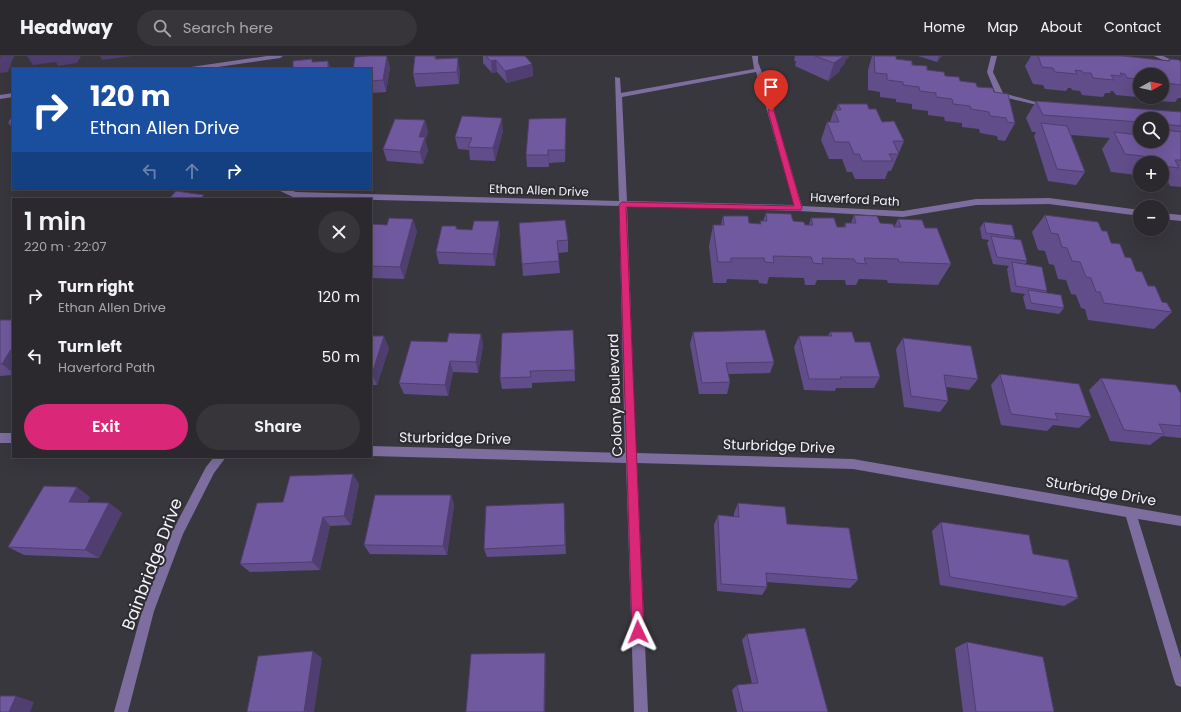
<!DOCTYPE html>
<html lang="en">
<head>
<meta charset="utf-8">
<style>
	:root { --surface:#2b292e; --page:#37353a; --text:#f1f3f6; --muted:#a6a6aa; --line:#47454a; --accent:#db2777 }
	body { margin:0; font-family:Poppins,sans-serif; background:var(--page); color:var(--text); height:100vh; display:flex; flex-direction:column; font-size:15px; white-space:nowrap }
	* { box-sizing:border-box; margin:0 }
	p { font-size:13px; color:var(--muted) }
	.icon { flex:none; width:22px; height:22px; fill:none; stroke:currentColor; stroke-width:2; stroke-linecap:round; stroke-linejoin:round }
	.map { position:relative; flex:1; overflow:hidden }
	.sheet { position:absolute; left:12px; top:142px; width:360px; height:260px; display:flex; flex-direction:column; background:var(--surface); border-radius:0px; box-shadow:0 4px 16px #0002,0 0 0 1px var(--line) }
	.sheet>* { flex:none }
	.top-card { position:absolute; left:12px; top:12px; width:360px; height:122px; border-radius:0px; box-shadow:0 4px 16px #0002,0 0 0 1px var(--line); background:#1a4fa0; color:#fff; overflow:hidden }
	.needle { width:26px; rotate:82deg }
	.controls { position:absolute; left:1133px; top:12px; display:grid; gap:8px }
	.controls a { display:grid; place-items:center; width:36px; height:36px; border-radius:50%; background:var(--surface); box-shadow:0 4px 16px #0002,0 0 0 1px var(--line); font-size:20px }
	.pin { position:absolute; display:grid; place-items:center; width:34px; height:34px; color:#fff; margin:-41px -17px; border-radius:50% 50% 50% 0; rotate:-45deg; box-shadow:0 0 4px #0007 }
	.pin .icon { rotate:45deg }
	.me { position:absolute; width:44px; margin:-22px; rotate:358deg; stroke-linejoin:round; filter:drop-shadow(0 0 3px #0008) }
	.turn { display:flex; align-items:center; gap:14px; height:84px; padding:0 12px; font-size:18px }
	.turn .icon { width:52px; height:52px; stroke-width:2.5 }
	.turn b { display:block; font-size:28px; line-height:34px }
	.lanes { display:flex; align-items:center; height:38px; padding:0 12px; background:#0003; justify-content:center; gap:20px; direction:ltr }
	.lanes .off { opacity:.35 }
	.round { display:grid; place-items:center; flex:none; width:42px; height:42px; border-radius:21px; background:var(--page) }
	.head { display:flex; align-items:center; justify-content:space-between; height:68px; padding:0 12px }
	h1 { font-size:24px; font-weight:600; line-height:30px }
	.primary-button { display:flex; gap:8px; margin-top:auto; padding:8px 12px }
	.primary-button a { flex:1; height:46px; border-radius:24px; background:var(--accent); color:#fff; font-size:16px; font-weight:600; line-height:46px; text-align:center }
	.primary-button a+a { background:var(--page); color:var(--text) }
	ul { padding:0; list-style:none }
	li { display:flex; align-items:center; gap:12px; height:60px; padding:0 12px }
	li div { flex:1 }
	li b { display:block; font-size:15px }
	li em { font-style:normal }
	header { display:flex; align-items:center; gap:24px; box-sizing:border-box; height:56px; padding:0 20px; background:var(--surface); border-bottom:1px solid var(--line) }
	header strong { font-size:19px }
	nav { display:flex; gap:22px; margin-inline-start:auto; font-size:14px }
	.search { width:280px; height:36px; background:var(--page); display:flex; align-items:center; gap:10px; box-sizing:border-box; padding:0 14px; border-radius:22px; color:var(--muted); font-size:15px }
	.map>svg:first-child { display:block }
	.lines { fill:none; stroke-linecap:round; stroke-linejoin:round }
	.street { fill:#7d6e9f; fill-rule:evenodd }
	.wall { fill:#614d89; fill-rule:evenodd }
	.shaded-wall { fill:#4f3e6f }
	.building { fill:#71599f; stroke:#4f3e6f }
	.route { fill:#db2777; stroke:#8e194d }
	.labels { text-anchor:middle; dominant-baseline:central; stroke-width:4; stroke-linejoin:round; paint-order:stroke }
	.far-street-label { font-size:12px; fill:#f4f2f7; stroke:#2e2d33 }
	.street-label { font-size:14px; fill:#f4f2f7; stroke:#2e2d33 }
	.near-street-label { font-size:17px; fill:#f4f2f7; stroke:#2e2d33 }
</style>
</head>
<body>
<header>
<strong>Headway</strong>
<div class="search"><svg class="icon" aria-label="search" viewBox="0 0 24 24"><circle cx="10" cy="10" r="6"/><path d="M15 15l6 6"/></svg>Search here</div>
<nav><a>Home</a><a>Map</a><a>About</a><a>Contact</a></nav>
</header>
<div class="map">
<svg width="1181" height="656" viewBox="0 0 1181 656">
	<rect width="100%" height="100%" fill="#39373e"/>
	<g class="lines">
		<path class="street" d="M267,0H283L280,2L204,13H188L191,11Z
			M752,0H758V6L766,27L802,150L903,155L976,143L1049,142L1140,154V160L1049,148L976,149L903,161L799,155L627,150L636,397L853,403L1181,460V470L1138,463L1181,603V631L1176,629L1174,624L1126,461L853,413L637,407L648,656H634L626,407L371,400V390L625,397L619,150L295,142L276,133H287L296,136L619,145L615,21L620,22L621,37L754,13ZM756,16L794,149L627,145L622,41Z
			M991,0H997L993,16L1003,37L1050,50V52L995,39L994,38L995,36L987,16Z
			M1154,0H1163L1181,8V12Z
			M13,37V41L0,43V39Z
			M1162,157L1181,159V165L1162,163Z
			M0,377H13V387H0Z
			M214,401H226L214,417L183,478L154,555L128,656H114L142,555L172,476L206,411Z"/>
	</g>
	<path class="wall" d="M415,0H436V3L460,14L459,28L416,31L413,18Z
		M483,0H525L532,8L533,20L507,27L497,16L492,17L483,7Z
		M795,0H849V1L846,3L844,8L841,11L839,16L828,25L795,10L796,5H794Z
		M872,0H896V3L994,36L1015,67L1005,85L998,84L997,80L980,77L979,73L962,71V67L945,65L944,61L928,59V55L912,53V48L896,46V43L880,41V36L868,34V14Z
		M918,0H942L937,6Z
		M1031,0H1122L1167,5L1169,3L1181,6V42H1178L1175,46L1154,45L1151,41H1162V19H1140V38L1137,41L1116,39L1113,35H1111L1110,37H1105L1103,41L1082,39L1080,35L1072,34L1071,32H1068L1066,35L1045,33L1043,29L1033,28L1025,10Z
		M390,11L386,36L371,37V13Z
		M1036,45L1181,56V131L1170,130L1168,126L1164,130L1160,129H1162V107H1140V127L1136,119L1111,116L1102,93L1110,82L1071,79L1085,116L1076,129L1048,125L1034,80L1036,76H1032L1026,62ZM1140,63H1162V85H1140Z
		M838,48L869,53L904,85L891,115H888L885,123H855L852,116H847L842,103H829L821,84L827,66H830L834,54H836Z
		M13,59V72L8,67Z
		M425,64L428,77L425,84L428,94L423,108L387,105L383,93Z
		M503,75L495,105L470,104L469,94L458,93L455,81Z
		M566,75L565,106L549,107V111H527L526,99Z
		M766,157L805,169H809L811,162L837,171H844L845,167H851L854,159L894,171L898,163L925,172L951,208L938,229L888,227L887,224L859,223L856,229H846L845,224H817L815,229H805L804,222L769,221L767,228L759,227L758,224L727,223L726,227H713L709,190L713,169H721L723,160L749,167L760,168V165H763Z
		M1045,159L1102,175L1111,187L1125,201L1162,246L1172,256L1154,273L1088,264L1085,253L1081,252L1076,239L1071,238L1066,224L1058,223L1054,209L1049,208L1045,195L1038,194L1032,176Z
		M984,166L1015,181L1014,183L1027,205L1025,209L1047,235L1046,237L1064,252L1059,258L1026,253L1023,241L1025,238L1011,236L1007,213L1009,210L993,208L987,187L989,184L982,183L980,172Z
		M519,167L568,184V196L558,197L560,217L523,220Z
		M371,168L417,175L404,223L371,222Z
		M456,170L457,173L472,174L500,177L495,210L439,208L436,196Z
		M0,264H13V319L0,320Z
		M573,274L575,325L532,327V332L502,333L500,322Z
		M693,276L774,306L770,317L728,318L730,326L727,338H699L690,288Z
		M830,276L855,286L880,321L874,332H836L835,335L804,334L794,291L799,280H828Z
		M481,278L483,290L478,317L453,316L448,340L404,338L399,327L447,286Z
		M371,280L389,292L377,329H371Z
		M903,282L978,323L969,334L946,331L948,345L940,356L904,351L896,293Z
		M1000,318L1091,361L1079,372L1053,369L1047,375L1001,369L991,329Z
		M1101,322L1181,338V382L1162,380L1150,389L1110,385L1089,334Z
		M359,428L351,469L330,470L320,514L250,516L240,508L283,446Z
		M451,439L454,449L447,499L370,498L364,489Z
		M90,441L87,446L109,447L122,457L99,502L24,499L8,491Z
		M564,447L566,498L487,501L484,493Z
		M738,447L787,468L858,524L850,532L767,526V531L762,539L717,535L714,469L718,459L734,461V457Z
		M941,466L1033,498L1078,542L1064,550L940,529L932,475Z
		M747,578L828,656H737L732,634L737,629L752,628L742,584Z
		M967,586L1054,656H963L955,592Z"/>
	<path class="shaded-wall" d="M1,0H14L8,16L0,17V2Z
		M27,0H81L77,7L58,10L56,6L33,9Z
		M100,0H132L102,4Z
		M387,0L390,11L386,36L383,24Z
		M840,0H849V1L846,3L844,8L841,11L839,16L828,25L834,7Z
		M939,0H942L937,6Z
		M458,2L460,14L459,28L457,16Z
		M496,4L497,16L492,17L491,5Z
		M328,5L331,13H328Z
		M532,8L533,20L507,27L505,15Z
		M502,62L503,75L495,105L493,92Z
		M566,62V75L565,106V94Z
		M425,64L428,77L425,84L428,94L423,108L420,96L419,81Z
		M548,94L549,107V111L548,99Z
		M413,163L417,175L404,223L400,211Z
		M499,165L500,177L495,210L493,198Z
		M481,278L483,290L478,317L476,306Z
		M384,280L389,292L377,329L372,318Z
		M13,290V317L2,308Z
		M450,305L453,316L448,340L445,329Z
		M353,418L359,428L351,469L344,460Z
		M77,431L90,441L83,455L69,446Z
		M451,439L454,449L447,499L443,490Z
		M109,447L122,457L99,502L85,494Z
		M564,447L565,456L566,498L565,489Z
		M323,461L330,470L320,514L312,506Z
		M313,595L322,602L314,656H304Z
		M545,597L546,603L545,656H544Z
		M16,640L34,646L30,656H9Z"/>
	<path class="building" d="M369,0H387L383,24L371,25V13H353L355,1Z
		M415,0H435V3L458,2L457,16L413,18Z
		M486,0H525L532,8L505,15L496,4L491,5Z
		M815,0H844L834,7Z
		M874,0H896V3L912,5V9L927,10V14L944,16L945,20L959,21L960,25L976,27L977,31L993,32L994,36L1008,38L1015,67L1007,66L1006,62L990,60L989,56L971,53L970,50L953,48L952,43L936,41V37L920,35L919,31L903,29V26L887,24V18L875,17Z
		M1038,0H1122L1170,5L1169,3L1179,4L1181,6V29L1166,27L1164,23H1162V19H1140V23L1127,22L1125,18L1120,17L1122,20L1111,19L1114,24L1093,22L1091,17H1083L1082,15L1075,14L1077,18L1055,16L1053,12L1042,11Z
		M312,3V6L328,5V13H293V5Z
		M1036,45L1181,56V70L1162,68V63H1140V66L1043,59Z
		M838,48H867L869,53H876L882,66L894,65L904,85H893L899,98H889L893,105H862L859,98H854L849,86H835L827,66H839L834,54H841Z
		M13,59V66L8,67Z
		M462,60L502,62L493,92L468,91L472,82L455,81Z
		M566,62L565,94H548V99H526L529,63Z
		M395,63L425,64L419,81H425L420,96L383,93Z
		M1041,67L1067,70L1085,116L1057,113Z
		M1135,70L1140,71V85H1162V79L1163,81L1168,82L1164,74L1181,76V105L1180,104H1175L1179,112L1162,110V107H1153L1150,101L1125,98L1114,76L1139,79Z
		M176,135L204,139L201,142L206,143H169Z
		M766,157L791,158L793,165L804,166L805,169H813L811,162H834L837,171H846L845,167H856L854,159L877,160L880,167L893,168L894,171H901L898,163L922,164L925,172H937L951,208L899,206L898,203L864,202L866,208L856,207L854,203L822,202L823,208L813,207L811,201L773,200L774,207L765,206L764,202H731V206H718L713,169H724L723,160H748L749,167L761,168L760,165H767Z
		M1045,159L1098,166L1102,175H1107L1111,187L1120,188L1125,201L1131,202L1136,215L1142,216L1148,230H1155L1162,246L1167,247L1172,256L1104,247L1100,236H1096L1091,222L1086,221L1080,206L1072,205L1067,192L1062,191L1058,178L1051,177Z
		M389,162L413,163L400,211L371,210V168L387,169Z
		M565,164L568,184L557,185L559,205L522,208L519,167Z
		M474,165H499L493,198L436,196L442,170H456V173L472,174Z
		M984,166L1012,169L1015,181L986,177Z
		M991,180L1021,184L1027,205L997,201Z
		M1012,206L1042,211L1047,235L1016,230Z
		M1028,234L1061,239L1064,252L1031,247Z
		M0,264H13V290L2,308H0Z
		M573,274L575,314L530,315L531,321L500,322L502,277Z
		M765,274L774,306L726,307L730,326L702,327L693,276Z
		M830,276H852L855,286H870L880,321H840L841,323H809L799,280H832Z
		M449,277L481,278L476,306L450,305L445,329L399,327L411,285L447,286Z
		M371,280H384L372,318H371Z
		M903,282L971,290L978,323L944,319L948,345L911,340Z
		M1000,318L1079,328L1091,361L1055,357L1058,364L1011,358Z
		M1101,322L1176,329L1181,338V370L1159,368L1164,378L1124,374Z
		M353,418L344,460L323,461L312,506L240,508L257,447L283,446L290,420Z
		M44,430L77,431L69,446L109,447L85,494L8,491Z
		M375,439H451L443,490L364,489Z
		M564,447L565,489L484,493L486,450Z
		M738,447L785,451L787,468L849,472L858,524L766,517L767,531L721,528L718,459L739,461Z
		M941,466L1029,479L1033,498L1068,504L1078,542L950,521Z
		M805,572L828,656H743L737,629L758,627L747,578Z
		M967,586L1043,601L1054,656H976Z
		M313,595L304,656H247L258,600Z
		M545,597L544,656H466L471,598Z
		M0,640H16L9,656H0Z"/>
	<path class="route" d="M769,53L774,55L802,152L801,154L626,151L644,576L642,580L638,582L634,580L632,576L619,149L622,146L794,150L768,55Z"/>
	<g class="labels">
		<g class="far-street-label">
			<text transform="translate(539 134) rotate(2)">Ethan Allen Drive</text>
			<text transform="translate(855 143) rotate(3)">Haverford Path</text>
		</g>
		<g class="street-label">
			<text transform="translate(615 339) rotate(-92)">Colony Boulevard</text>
			<text transform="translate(455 382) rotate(1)">Sturbridge Drive</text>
			<text transform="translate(779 390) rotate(2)">Sturbridge Drive</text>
			<text transform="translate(1101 435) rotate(10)">Sturbridge Drive</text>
		</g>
		<g class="near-street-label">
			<text transform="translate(152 508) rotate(-69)">Bainbridge Drive</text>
		</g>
	</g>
</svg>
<div class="controls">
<a><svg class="needle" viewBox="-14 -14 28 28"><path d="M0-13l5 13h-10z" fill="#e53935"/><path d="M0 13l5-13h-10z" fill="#a6a6aa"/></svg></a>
<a><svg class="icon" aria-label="search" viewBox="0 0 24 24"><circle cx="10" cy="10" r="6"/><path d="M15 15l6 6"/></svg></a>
<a>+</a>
<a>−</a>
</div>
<div class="pin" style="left:771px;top:55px;background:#d93025"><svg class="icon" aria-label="arrive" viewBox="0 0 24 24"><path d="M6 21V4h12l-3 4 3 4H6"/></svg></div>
<svg class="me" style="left:638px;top:576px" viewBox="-20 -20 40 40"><path d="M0-17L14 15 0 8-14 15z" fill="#db2777" stroke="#fff" stroke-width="4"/></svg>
<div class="top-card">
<div class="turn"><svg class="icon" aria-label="right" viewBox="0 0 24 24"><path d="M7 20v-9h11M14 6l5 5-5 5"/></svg><div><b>120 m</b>Ethan Allen Drive</div></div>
<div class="lanes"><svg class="icon off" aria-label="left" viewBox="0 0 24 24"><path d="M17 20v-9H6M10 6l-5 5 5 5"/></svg><svg class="icon off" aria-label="ahead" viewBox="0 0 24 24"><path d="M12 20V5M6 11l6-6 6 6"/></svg><svg class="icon" aria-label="right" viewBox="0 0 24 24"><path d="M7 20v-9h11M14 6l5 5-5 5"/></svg></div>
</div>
<section class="sheet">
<div class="head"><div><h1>1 min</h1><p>220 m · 22:07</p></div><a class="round"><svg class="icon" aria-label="close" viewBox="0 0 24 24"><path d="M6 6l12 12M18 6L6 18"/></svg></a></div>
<ul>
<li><svg class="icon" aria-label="right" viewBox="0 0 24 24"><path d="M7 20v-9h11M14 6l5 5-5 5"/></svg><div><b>Turn right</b><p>Ethan Allen Drive</p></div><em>120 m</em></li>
<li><svg class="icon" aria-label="left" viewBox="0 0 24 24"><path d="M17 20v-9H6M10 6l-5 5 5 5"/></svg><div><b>Turn left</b><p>Haverford Path</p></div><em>50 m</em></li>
</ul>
<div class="primary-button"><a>Exit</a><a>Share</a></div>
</section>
</div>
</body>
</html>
